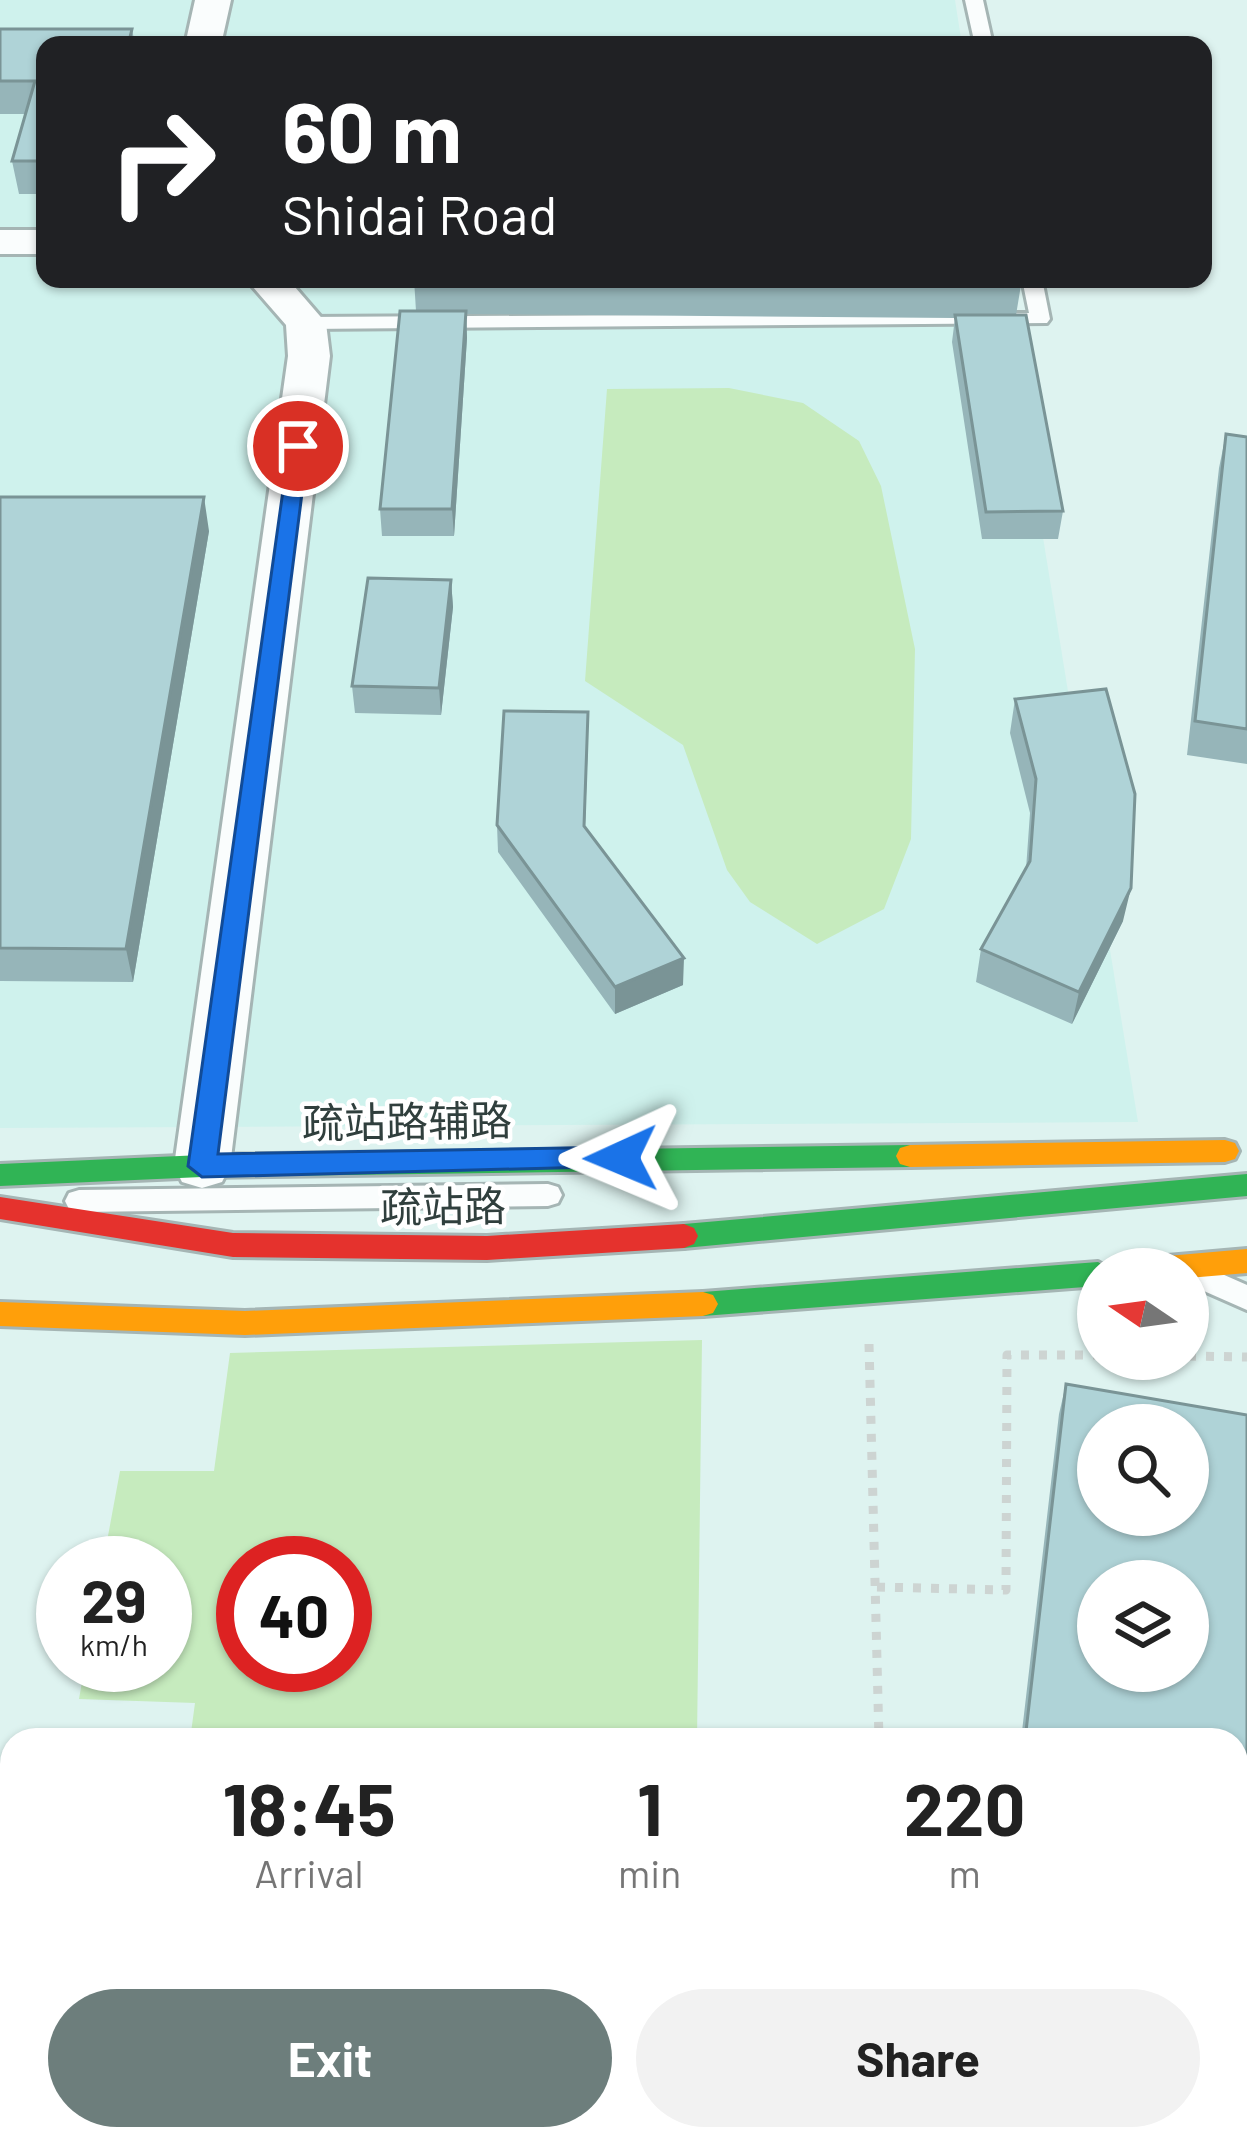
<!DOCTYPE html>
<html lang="en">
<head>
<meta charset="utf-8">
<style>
	:root { --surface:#fff; --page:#f2f2f2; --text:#222; --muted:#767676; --accent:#6d7e7c }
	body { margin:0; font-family:Barlow,"Noto Sans SC",sans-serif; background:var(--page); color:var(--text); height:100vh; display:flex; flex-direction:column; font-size:45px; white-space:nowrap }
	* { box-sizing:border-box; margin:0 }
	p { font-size:39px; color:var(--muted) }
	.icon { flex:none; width:66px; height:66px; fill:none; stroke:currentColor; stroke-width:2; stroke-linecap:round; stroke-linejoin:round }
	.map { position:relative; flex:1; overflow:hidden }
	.panel { position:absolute; left:0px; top:1728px; width:1248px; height:423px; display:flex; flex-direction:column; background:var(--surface); border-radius:36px 36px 0 0; box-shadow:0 3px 9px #0004 }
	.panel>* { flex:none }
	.hud { position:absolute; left:36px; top:36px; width:1176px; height:252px; border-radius:24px; box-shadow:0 3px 9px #0004; background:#202124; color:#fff; overflow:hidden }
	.needle { width:78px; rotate:283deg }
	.fabs { position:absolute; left:1077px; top:1248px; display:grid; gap:24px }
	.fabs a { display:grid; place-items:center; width:132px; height:132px; border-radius:50%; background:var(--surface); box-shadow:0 3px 9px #0004; font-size:60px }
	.speed { position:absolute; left:36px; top:1536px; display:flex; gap:24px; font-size:60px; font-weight:700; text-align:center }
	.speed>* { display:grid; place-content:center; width:156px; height:156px; border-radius:50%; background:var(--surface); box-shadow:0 3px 9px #0004; line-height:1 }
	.speed small { font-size:30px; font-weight:400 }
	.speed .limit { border:18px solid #d22; background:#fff; color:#111 }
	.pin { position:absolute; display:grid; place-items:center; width:102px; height:102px; color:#fff; margin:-51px; border:6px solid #fff; border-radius:50%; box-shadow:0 3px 12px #0007 }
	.me { position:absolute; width:132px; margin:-66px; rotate:269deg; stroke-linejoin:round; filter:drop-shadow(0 0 9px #0008) }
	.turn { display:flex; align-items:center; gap:42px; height:252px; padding:0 48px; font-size:54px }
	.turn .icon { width:156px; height:156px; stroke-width:2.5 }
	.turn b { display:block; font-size:84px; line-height:102px }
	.eta { display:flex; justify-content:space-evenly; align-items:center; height:204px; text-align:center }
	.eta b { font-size:72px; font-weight:700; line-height:84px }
	.primary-button { display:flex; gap:24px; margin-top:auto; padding:24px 48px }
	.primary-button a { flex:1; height:138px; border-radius:72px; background:var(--accent); color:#fff; font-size:48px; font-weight:700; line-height:138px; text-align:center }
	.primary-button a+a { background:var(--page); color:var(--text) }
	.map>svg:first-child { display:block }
	.built { fill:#cff2ed }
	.green { fill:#c6ebbe; fill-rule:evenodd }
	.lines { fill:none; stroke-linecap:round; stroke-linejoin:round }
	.lane-casing { stroke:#a5b5b4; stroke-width:6 }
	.street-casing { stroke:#a5b5b4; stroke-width:6 }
	.fast-casing { stroke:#a5b5b4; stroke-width:6 }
	.slow-casing { stroke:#a5b5b4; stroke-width:6 }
	.jam-casing { stroke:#a5b5b4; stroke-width:6 }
	.path { stroke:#cdd4d2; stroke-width:9; stroke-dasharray:8 10; stroke-linecap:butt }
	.lane { fill:#fafdfd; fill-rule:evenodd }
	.street { fill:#fafdfd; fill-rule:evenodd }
	.fast { fill:#30b455; fill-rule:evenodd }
	.slow { fill:#ff9f0a; fill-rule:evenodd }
	.jam { fill:#e5322d; fill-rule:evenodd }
	.wall { fill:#96b5b9; fill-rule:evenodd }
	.shaded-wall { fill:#7a9496 }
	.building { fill:#afd3d7; stroke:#7a9496; stroke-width:3; fill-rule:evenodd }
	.route { fill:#1a73e8; stroke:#114b97; stroke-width:3 }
	.labels { text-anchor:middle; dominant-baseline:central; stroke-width:9; stroke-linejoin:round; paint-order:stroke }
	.street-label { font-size:42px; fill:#303f3d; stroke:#fff }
</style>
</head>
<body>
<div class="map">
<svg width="1247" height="2150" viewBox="0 0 1247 2150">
	<rect width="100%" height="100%" fill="#def3f0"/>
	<path class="built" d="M0,0H955L962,45H45V279H1001L1138,1122L0,1128Z"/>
	<path class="green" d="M729,388L803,403L859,441L881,486L915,649L911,839L884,909L817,944L750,902L727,870L683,745L585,681L607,389Z
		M702,1340L697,1740H190L195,1703L79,1699L85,1665H165V1563H103L120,1471H214L230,1353ZM243,1563H345V1665H243Z
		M447,2139H692V2150H460Z"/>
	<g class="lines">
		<defs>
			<path id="lane" d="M965,0H983L993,45H975Z
				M1022,279H1042L1050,319L1047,323L306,329L296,323L306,317L1029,313Z
				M548,1184L558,1187L562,1195L558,1203L548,1206L79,1212L69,1209L65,1201L69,1193L79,1190Z
				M1188,1259L1247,1285V1310L1188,1284V1269H1175Z"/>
			<path id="street" d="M195,0H231L221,45H185Z
				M0,230H45V254H0Z
				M246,279H288L326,323L330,356L230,1166L222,1182L202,1188L182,1182L174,1166L288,356L286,325Z"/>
			<path id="fast" d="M910,1145L920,1148L924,1156L920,1164L910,1167L202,1177L0,1186V1164L202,1155Z
				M1247,1174V1196L684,1248L674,1244L670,1236L674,1228L684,1224Z
				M1098,1262L1110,1269H1098V1286L703,1316L693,1313L688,1304L693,1295L703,1292Z"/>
			<path id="slow" d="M1225,1140L1235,1143L1239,1151L1235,1159L1225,1162L910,1167L900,1164L896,1156L900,1148L910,1145Z
				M1247,1249V1273L1188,1278V1269H1142L1146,1261L1156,1257Z
				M703,1292L713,1295L718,1304L713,1313L703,1316L245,1335L0,1326V1302L245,1311Z"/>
			<path id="jam" d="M0,1197L233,1233L487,1236L684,1224L694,1228L698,1236L694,1244L684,1248L487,1260L233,1257L0,1219Z"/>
		</defs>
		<use href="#lane" class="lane-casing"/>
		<use href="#street" class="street-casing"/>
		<use href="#fast" class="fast-casing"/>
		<use href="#slow" class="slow-casing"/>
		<use href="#jam" class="jam-casing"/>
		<path class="path" d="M869,1344L879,1740
			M1188,1356L1247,1357
			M877,1587L1006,1590L1007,1355H1098
			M885,2139V2150"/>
		<use href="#lane" class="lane"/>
		<use href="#street" class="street"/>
		<use href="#fast" class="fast"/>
		<use href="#slow" class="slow"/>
		<use href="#jam" class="jam"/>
	</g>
	<path class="wall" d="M0,29H132L135,45H45V194H19L12,161L25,114H0Z
		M414,279L1021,285L1016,315L1063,511L1058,539H982L952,342L955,318L466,314L467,338L454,536H382L380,509L416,311Z
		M1226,434L1247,437V764L1187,755L1219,468Z
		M0,497L209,531L133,982L0,981Z
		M451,580L453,607L441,715L355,713L352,686Z
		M1015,699L1123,921L1072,1024L976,982L981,949L1026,869L1030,813L1010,733Z
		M588,712L585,827L683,985L615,1014L498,852L497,825Z
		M1066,1384L1247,1415V2150H973L974,2139H1236V1740H1021L1059,1414ZM1098,1425H1188V1515H1098ZM1098,1581H1188V1671H1098Z"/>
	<path class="shaded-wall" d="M466,311L467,338L454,536L452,509Z
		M204,497L209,531L133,982L126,949Z
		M451,580L453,607L441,715L439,688Z
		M588,712V739L584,852V826Z
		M1131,888L1123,921L1072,1024L1079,992Z
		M684,958L683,985L615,1014V987Z"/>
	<path class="building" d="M0,29H132L128,45H45V161H12L35,81H0Z
		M414,279H1020L1021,285L414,280Z
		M400,311H466L452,509H380Z
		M955,315H1026L1063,511L986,512Z
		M1226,434L1247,437V729L1195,721Z
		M0,497H204L126,949L0,948Z
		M368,578L451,580L439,688L352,686Z
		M1106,689L1135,794L1131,888L1079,992L981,949L1030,861L1036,779L1015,699Z
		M504,711L588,712L584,826L684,958L615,987L497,825Z
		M1066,1384L1247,1415V2150H978L979,2139H1236V1740H1025ZM1098,1425H1188V1515H1098ZM1098,1581H1188V1671H1098Z"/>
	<path class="route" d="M290,441L308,446L218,1154L621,1147L631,1150V1166L202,1177L188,1166Z"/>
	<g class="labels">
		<g class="street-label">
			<text transform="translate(407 1120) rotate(-1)">疏站路辅路</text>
			<text transform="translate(443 1205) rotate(-1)">疏站路</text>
		</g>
	</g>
</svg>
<div class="fabs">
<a><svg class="needle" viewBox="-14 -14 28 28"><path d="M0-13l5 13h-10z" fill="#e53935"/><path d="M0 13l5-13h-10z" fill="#767676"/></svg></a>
<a><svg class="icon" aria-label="search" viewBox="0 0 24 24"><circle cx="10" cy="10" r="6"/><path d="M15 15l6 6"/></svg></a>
<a><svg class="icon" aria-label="layers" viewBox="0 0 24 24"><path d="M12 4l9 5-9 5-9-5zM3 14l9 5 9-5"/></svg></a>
</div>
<div class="speed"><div>29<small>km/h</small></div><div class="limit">40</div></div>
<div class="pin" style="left:298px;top:446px;background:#d93025"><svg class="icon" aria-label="arrive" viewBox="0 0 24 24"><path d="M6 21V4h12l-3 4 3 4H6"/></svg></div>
<svg class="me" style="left:621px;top:1158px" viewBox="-20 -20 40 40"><path d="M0-17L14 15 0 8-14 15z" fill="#1a73e8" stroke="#fff" stroke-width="4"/></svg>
<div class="hud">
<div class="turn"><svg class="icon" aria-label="right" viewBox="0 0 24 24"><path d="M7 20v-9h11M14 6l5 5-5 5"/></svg><div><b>60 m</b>Shidai Road</div></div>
</div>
<section class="panel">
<div class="eta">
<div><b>18:45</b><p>Arrival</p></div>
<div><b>1</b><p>min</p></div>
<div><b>220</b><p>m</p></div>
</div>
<div class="primary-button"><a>Exit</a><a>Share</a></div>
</section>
</div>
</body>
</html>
